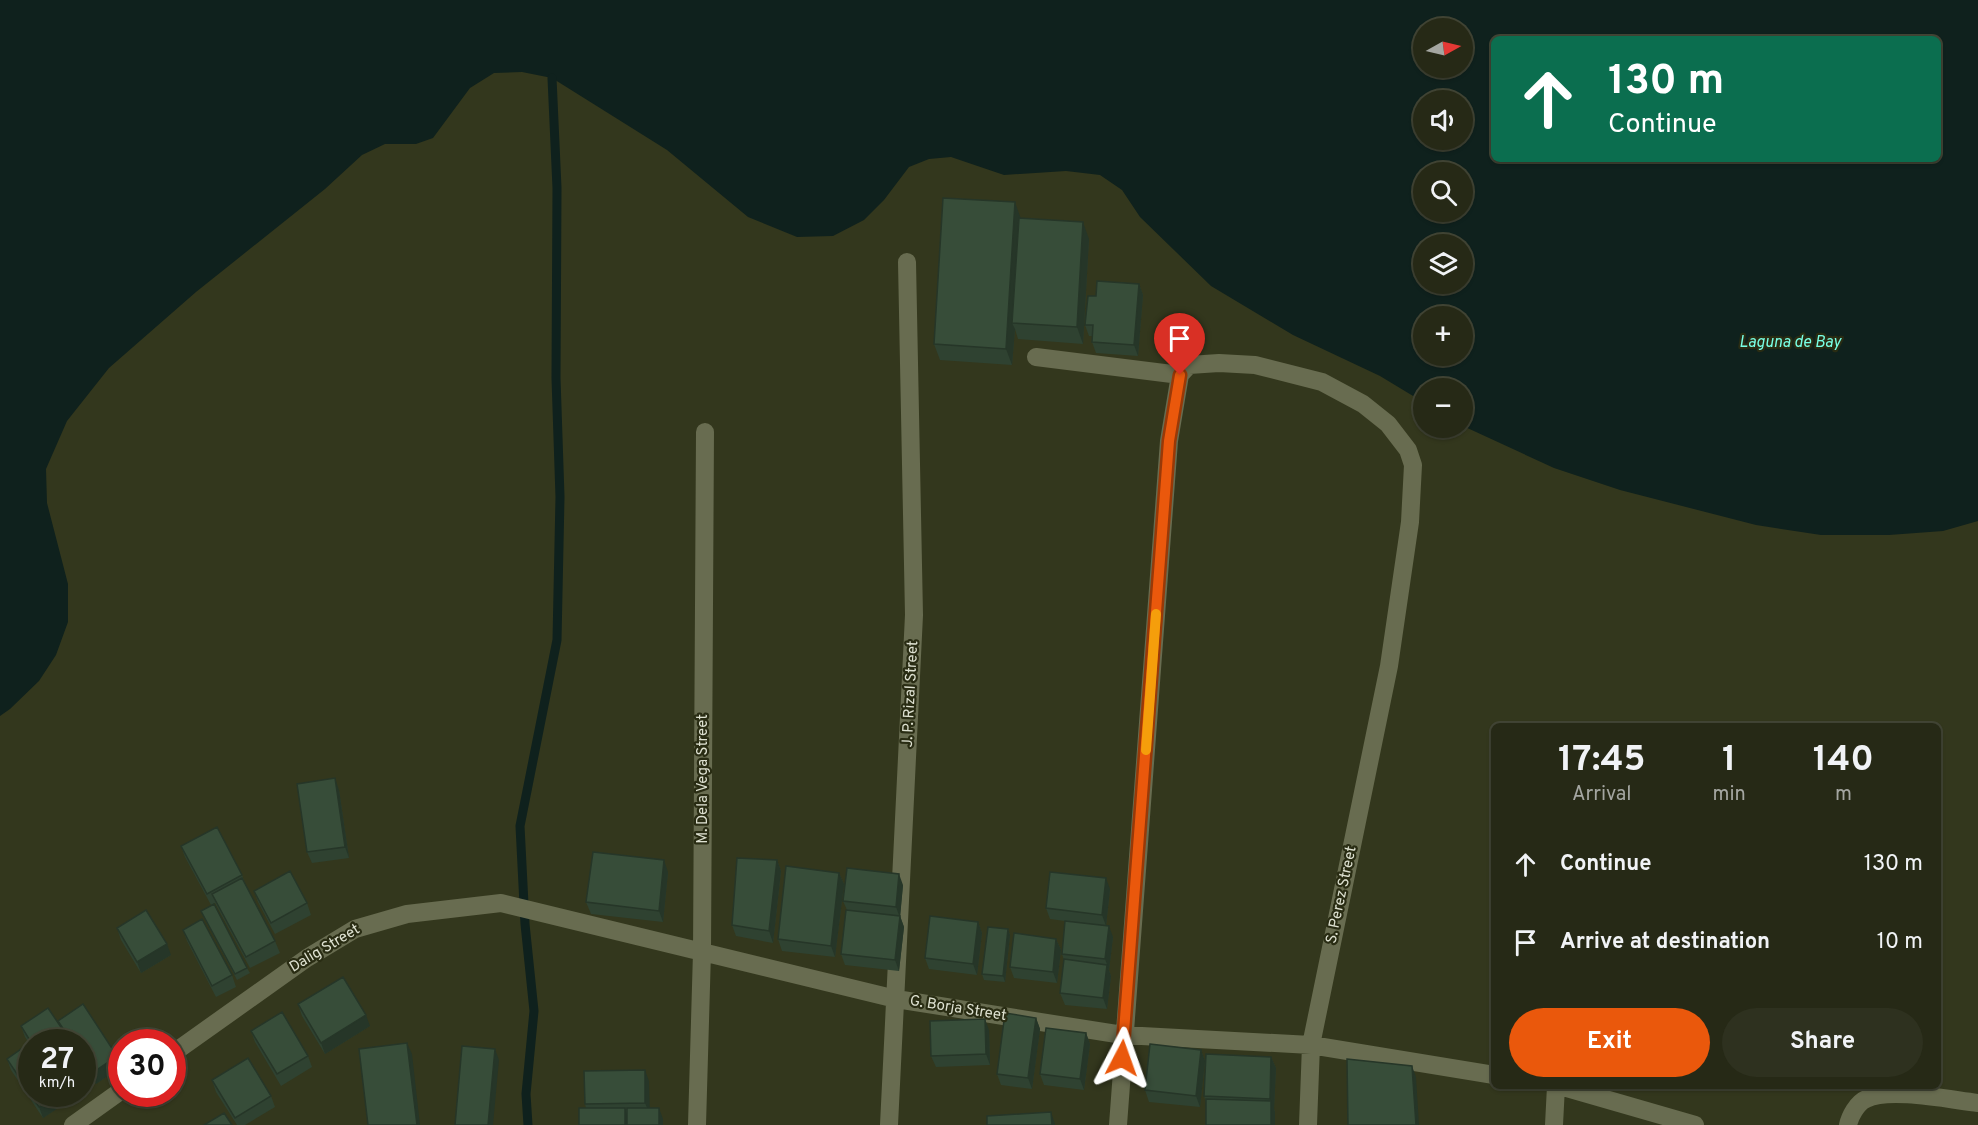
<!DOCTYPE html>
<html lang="en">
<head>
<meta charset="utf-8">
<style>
	:root { --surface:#262916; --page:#2e311f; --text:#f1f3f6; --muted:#a4a6a1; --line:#424535; --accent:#ea580c }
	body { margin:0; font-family:Overpass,sans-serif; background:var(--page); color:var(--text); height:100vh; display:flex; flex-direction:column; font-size:22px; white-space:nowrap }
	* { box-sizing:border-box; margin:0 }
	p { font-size:20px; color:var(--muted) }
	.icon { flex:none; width:33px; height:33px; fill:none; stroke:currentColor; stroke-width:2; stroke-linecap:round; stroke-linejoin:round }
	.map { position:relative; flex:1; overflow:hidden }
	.details { position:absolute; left:1491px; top:723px; width:450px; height:366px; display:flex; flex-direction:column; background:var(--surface); border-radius:9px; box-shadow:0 2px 4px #0004,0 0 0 2px var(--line) }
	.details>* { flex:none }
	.guide { position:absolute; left:1491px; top:36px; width:450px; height:126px; border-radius:9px; box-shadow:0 2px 4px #0004,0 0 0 2px var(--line); background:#0b6e4f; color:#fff; overflow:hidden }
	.needle { width:39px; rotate:82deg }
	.buttons { position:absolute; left:1413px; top:18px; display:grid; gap:12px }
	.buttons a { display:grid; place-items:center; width:60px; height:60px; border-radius:50%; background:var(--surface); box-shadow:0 2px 4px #0004,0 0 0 2px var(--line); font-size:30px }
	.speed { position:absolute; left:18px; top:1029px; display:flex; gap:12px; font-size:30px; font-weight:700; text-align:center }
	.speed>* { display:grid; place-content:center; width:78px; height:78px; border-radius:50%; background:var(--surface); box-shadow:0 2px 4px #0004,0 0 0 2px var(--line); line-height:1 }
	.speed small { font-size:15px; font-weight:400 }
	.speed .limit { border:9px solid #d22; background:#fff; color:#111 }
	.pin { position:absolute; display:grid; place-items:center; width:51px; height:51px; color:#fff; margin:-62px -26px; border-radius:50% 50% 50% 0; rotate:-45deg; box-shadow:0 0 6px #0007 }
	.pin .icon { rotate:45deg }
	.me { position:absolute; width:66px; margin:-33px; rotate:4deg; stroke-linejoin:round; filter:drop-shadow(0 0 4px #0008) }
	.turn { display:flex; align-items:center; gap:21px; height:126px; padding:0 18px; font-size:27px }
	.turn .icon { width:78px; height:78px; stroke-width:2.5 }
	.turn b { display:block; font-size:42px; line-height:51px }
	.eta { display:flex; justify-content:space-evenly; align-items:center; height:102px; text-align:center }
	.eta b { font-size:36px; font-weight:700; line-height:42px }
	.cta { display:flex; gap:12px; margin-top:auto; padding:12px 18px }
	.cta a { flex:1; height:69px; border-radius:36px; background:var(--accent); color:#fff; font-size:24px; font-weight:700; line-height:69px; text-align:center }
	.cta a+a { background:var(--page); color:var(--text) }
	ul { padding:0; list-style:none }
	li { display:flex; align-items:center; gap:18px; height:78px; padding:0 18px }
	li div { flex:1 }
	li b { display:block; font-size:22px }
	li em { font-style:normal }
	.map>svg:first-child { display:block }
	.water { fill:#0f211d; fill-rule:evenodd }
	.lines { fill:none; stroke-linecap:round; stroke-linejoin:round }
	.stream { stroke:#0f211d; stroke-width:9 }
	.minor { stroke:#686c50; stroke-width:18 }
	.wall { fill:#2f4231 }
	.shaded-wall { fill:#263628 }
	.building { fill:#374d39; stroke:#263628; stroke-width:1.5 }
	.route-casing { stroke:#983908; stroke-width:15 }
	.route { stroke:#ea580c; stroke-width:10 }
	.slow { stroke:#f59e0b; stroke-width:10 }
	.labels { text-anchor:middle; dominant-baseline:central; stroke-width:4.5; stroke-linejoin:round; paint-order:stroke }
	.street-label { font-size:15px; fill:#dee1d1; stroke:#292c13 }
	.water-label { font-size:16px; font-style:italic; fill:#78ffe5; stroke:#292c13 }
</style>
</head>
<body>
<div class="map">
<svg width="1978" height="1125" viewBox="0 0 1978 1125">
	<rect width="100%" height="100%" fill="#33371d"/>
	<path class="water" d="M0,0H1978V521L1943,531L1889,535H1821L1756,525L1620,490L1554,468L1463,426L1462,388H1424L1423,402L1380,376L1293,335L1211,286L1140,217L1122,190L1100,175L1066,171L1004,175L951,157L929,159L909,167L884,200L864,220L833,236L797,237L748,217L667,150L552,78L522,72L494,73L470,88L433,138L416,144H385L362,155L325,189L196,292L109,368L67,421L46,469L47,503L68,584V622L56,655L39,681L10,709L0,716ZM1424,28H1462V68H1424ZM1494,39H1938V159H1494ZM1424,100H1462V140H1424ZM1462,172V212H1424V172ZM1462,244V284H1424V244ZM1424,316H1462V356H1424Z"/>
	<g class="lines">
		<path class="stream" d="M528,1125L526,1094L534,1011L525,924L520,826L557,640L560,497L556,378L557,188L552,78"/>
		<path class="minor" d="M1036,357L1180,375
			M172,1054L307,958L355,929L407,914L501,903L896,999L1123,1035L1311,1045L1494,1075
			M1560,1086L1695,1125
			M73,1125L122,1090
			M697,1125L702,952L705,432
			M889,1125L914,615L907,262
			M1118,1125L1169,441L1180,375L1189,365L1219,363L1255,365L1322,382L1363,404L1388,424L1408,450L1413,465L1410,522L1389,666L1311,1045L1308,1125
			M1554,1125L1556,1086
			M1848,1125C1850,1116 1857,1103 1866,1099C1889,1087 1951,1100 1978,1103"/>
	</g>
	<path class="wall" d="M1021,218L1089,239L1083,344L1018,339L1015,329L1012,365L940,360L934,344Z
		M1139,284L1143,295L1138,356L1096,353L1092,342V336H1089L1085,325L1096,296Z
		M339,790L349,858L312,863L307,852Z
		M181,846L242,875L246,886L275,941L280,953L250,968L215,903L211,905L185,857Z
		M777,860L781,871L773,943L736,936L732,925Z
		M668,872L663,922L591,914L586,902Z
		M839,873L844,884L835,957L782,951L778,939Z
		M903,885L900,916L904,927L899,971L845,965L841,954L847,910L843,901Z
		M1110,889L1106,926L1113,937L1109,970L1111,976L1107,1009L1065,1005L1060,993L1064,960L1062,954L1065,921L1050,919L1046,908Z
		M254,891L307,903L311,915L275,934L258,902Z
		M201,911L247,968L250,973L237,980L203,916Z
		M978,922L982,933L977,975L929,969L925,958Z
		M117,928L171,955L141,973L121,940Z
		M1008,929L1010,935L1005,982L984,980L982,974Z
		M183,930L232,975L236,987L216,997L187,941Z
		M1056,939L1061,950L1057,983L1014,978L1010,967Z
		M298,1004L370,1026L325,1054L302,1016Z
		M1036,1018L1040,1029L1032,1089L1001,1085L997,1074Z
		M58,1021L121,1067L96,1084L82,1063V1042H32L67,1102L43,1118L11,1070L7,1059L29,1043L25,1037L21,1026H60Z
		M989,1030L990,1065L936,1067L931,1056Z
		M251,1031L308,1056L312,1067L281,1086L255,1042Z
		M1086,1033L1090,1044L1084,1090L1044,1085L1040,1074Z
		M1201,1050L1205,1061L1200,1107L1149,1102L1145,1090Z
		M1271,1057L1276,1068L1274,1109L1275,1112V1125H1206V1103L1204,1096Z
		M212,1080L271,1096L275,1107L245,1125H237L216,1092Z
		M649,1081V1108L663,1119V1125H579L586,1108L585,1104Z"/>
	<path class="shaded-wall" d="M1015,202L1021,219L1012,323L1015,329L1012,365L1006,349Z
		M1083,222L1089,239L1083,344L1077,327Z
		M1139,284L1143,295L1138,356L1134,345Z
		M335,778L339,790L349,858L345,847Z
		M664,860L668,872L663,922L659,911Z
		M777,860L781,871L773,943L769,931Z
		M839,873L844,884L835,957L831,946Z
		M899,874L903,885L900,918L896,907Z
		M1106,878L1110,889L1106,926L1102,915Z
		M900,916L904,927L899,971L895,960Z
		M978,922L982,933L977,975L973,964Z
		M1109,926L1113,937L1109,970L1105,959Z
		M1008,929L1010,935L1005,982L1003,976Z
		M1056,939L1061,950L1057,983L1053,972Z
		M167,944L171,955L141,973L137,962Z
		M1107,965L1111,976L1107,1009L1103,998Z
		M366,1015L370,1026L325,1054L321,1043Z
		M1036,1018L1040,1029L1032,1089L1028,1078Z
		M985,1019L989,1030L990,1065L986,1054Z
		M1086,1033L1090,1044L1084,1090L1080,1079Z
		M407,1043L412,1054L420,1125H417Z
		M495,1049L499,1060L493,1125H488Z
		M1201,1050L1205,1061L1200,1107L1196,1096Z
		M117,1056L121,1067L96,1084L92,1073Z
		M1271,1057L1276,1068L1274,1109L1275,1112V1125H1271V1102L1270,1099Z
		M1412,1066L1416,1077L1419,1125H1416Z
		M645,1070L649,1081L650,1115L645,1103Z
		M59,1094H64L67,1102L43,1118L39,1107Z
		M625,1108L629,1120V1125H625Z
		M659,1108L663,1119V1125H659Z
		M1051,1112L1055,1124V1125H1052Z"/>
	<path class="building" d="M943,198L1015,202L1006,349L934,344Z
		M1019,218L1083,222L1077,327L1012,323Z
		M1097,281L1139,284L1134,345L1092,342L1093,325H1085L1088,296H1096Z
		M335,778L345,847L307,852L297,784Z
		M217,827L242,875L207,894L181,846Z
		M593,852L664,860L659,911L586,902Z
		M737,858L777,860L769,931L732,925Z
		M786,866L839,873L831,946L778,939Z
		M847,868L899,874L896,907L843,901Z
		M290,871L307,903L271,923L254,891Z
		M1050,872L1106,878L1102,915L1046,908Z
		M242,878L275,941L246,957L212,894Z
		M214,904L247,968L235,974L201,911Z
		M146,910L167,944L137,962L117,928Z
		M846,910L900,916L895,960L841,954Z
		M930,916L978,922L973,964L925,958Z
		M202,919L232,975L212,986L183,930Z
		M1065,921L1109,926L1105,959L1062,954Z
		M988,927L1008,929L1003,976L982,974Z
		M1014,933L1056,939L1053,972L1010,967Z
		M1064,959L1107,965L1103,998L1060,993Z
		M343,977L366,1015L321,1043L298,1004Z
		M83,1004L117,1056L92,1073L82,1058V1042H72L58,1021Z
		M48,1008L71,1042H32V1094H59L39,1107L7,1059L31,1042L21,1026Z
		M282,1012L308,1056L277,1074L251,1031Z
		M1005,1013L1036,1018L1028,1078L997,1074Z
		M985,1019L986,1054L931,1056L930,1021Z
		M1046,1028L1086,1033L1080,1079L1040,1074Z
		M407,1043L417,1125H368L359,1049Z
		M1150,1044L1201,1050L1196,1096L1145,1090Z
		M462,1046L495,1049L488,1125H455Z
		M1206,1054L1271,1057L1270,1099L1204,1096Z
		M248,1058L271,1096L235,1118L212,1080Z
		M1347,1059L1412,1066L1416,1125H1348Z
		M645,1070V1103L585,1104L584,1071Z
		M1206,1099L1271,1101V1125H1206Z
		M579,1108H625V1125H579Z
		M627,1108H659V1125H627Z
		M1051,1112L1052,1125H987V1116Z
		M224,1113L232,1125H204Z"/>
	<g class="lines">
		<defs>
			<path id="route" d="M1122,1058L1169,441L1180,375"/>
		</defs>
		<use href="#route" class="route-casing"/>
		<use href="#route" class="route"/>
		<path class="slow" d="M1146,750L1156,614"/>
	</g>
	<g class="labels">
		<g class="street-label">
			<text transform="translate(911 694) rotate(-87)">J. P. Rizal Street</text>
			<text transform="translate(703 779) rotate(-90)">M. Dela Vega Street</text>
			<text transform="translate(1342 895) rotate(-78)">S. Perez Street</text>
			<text transform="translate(325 949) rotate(-31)">Dalig Street</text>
			<text transform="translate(958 1009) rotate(9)">G. Borja Street</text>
		</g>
		<g class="water-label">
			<text x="1790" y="343">Laguna de Bay</text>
		</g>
	</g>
</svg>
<div class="buttons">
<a><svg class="needle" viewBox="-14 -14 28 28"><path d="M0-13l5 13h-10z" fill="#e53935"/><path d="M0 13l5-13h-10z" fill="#a4a6a1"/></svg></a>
<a><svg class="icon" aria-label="sound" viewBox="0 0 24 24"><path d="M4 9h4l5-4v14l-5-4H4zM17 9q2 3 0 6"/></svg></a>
<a><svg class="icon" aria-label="search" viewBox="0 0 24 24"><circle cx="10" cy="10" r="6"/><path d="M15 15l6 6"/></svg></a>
<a><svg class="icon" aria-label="layers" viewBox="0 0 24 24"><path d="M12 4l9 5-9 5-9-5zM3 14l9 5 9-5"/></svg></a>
<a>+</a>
<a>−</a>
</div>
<div class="speed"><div>27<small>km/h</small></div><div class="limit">30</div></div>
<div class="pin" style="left:1180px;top:375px;background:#d93025"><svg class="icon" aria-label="arrive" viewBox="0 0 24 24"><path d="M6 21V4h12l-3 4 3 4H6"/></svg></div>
<svg class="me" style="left:1122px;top:1058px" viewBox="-20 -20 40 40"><path d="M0-17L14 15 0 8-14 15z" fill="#ea580c" stroke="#fff" stroke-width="4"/></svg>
<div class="guide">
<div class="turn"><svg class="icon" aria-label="ahead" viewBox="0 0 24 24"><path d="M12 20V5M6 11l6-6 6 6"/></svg><div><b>130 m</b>Continue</div></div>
</div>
<section class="details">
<div class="eta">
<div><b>17:45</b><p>Arrival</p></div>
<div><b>1</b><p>min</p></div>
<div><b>140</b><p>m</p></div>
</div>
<ul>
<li><svg class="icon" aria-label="ahead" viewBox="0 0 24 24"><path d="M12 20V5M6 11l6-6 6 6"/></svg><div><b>Continue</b></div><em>130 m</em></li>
<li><svg class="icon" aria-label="arrive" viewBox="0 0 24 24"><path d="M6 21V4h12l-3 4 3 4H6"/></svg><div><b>Arrive at destination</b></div><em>10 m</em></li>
</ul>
<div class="cta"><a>Exit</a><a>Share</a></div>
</section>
</div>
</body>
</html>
